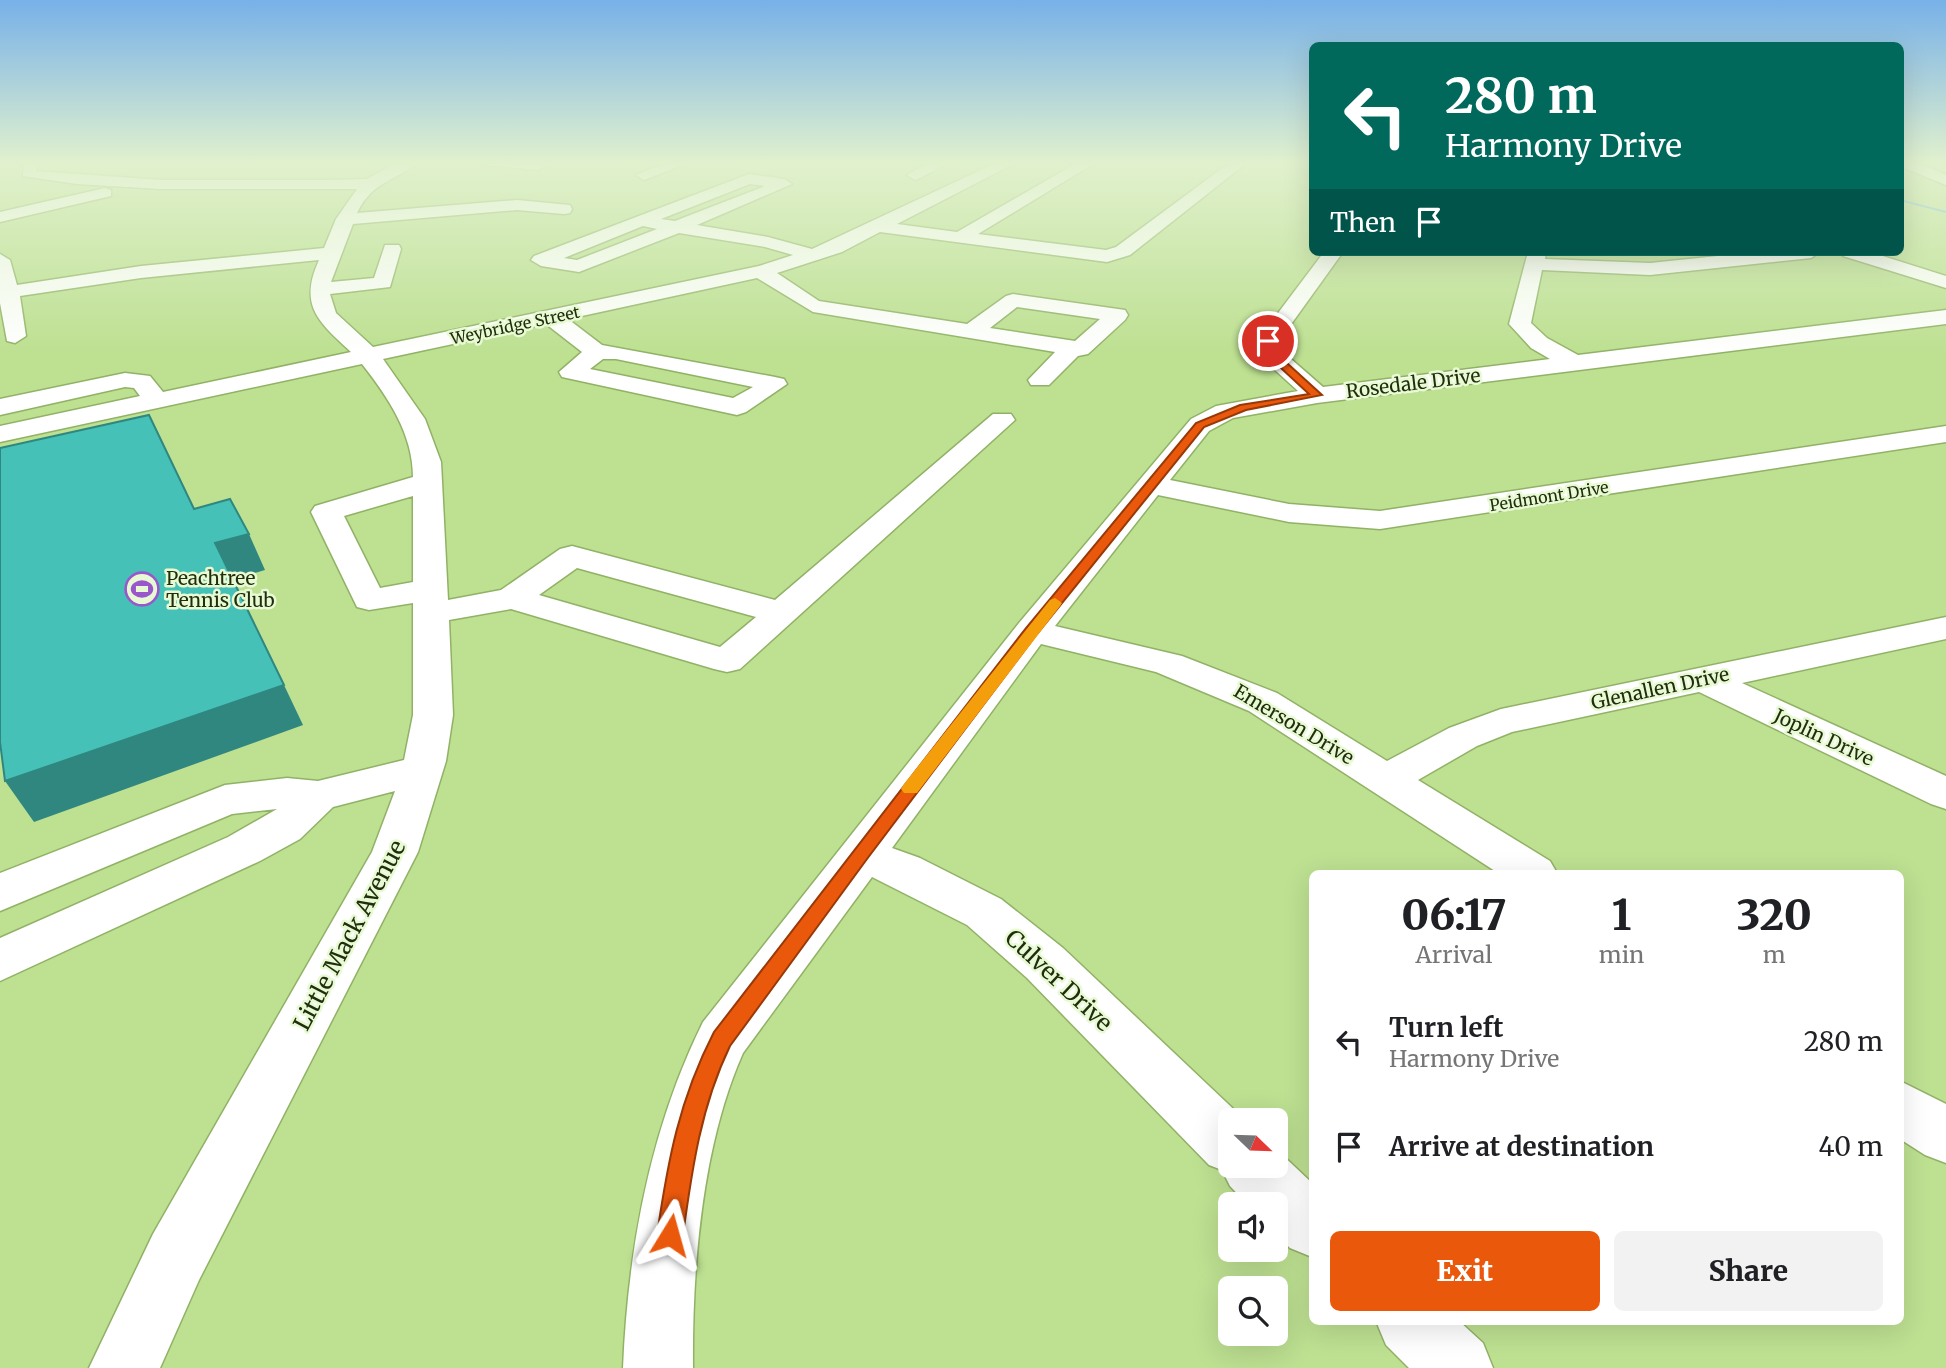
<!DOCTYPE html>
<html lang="en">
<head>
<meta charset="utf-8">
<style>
	:root { --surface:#fff; --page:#f2f2f2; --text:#202124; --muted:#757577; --accent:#ea580c }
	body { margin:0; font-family:Merriweather,serif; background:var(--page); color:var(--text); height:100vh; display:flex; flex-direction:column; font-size:26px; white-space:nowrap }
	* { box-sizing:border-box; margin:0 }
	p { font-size:23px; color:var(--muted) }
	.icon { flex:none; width:38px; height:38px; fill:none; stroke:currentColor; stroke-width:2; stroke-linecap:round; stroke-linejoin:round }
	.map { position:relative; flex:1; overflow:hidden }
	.panel { position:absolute; left:1309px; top:870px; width:595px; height:455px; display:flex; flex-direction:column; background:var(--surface); border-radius:10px; box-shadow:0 7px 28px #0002 }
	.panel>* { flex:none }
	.top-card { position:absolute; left:1309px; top:42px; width:595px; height:214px; border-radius:10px; box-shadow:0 7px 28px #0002; background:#00695c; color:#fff; overflow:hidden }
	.needle { width:46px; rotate:113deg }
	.buttons { position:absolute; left:1218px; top:1108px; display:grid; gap:14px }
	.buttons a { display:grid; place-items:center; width:70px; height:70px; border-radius:10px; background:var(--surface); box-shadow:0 7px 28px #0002; font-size:35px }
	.pin { position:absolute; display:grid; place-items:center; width:60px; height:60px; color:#fff; margin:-30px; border:4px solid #fff; border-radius:50%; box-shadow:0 2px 7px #0007 }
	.me { position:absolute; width:77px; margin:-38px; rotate:8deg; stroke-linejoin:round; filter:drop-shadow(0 0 5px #0008) }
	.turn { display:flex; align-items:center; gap:24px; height:147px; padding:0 21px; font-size:32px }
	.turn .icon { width:91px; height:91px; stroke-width:2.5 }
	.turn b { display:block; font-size:49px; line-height:60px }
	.then { display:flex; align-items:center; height:66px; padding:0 21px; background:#0003; gap:14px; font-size:26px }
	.eta { display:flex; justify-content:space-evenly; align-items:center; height:119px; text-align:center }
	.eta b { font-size:42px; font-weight:800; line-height:49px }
	.action { display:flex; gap:14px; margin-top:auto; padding:14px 21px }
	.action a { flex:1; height:80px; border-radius:10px; background:var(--accent); color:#fff; font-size:28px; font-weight:800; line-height:80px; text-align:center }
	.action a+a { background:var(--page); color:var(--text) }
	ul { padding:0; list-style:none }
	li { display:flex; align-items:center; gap:21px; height:105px; padding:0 21px }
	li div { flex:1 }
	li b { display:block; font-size:26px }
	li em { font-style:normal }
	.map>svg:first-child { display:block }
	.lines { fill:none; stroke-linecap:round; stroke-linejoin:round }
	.stream { fill:#6dace7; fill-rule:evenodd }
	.minor-casing { stroke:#91b266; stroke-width:3 }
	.minor { fill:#fff; fill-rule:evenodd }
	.shaded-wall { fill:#308780 }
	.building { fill:#45c1b7; stroke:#308780; stroke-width:2 }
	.route { fill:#ea580c; stroke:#983908; stroke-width:2 }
	.slow { fill:#f59e0b }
	.labels { text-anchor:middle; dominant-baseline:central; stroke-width:5; stroke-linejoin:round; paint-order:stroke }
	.far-street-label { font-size:16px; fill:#212e0e; stroke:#e8fad3 }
	.street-label { font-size:19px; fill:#212e0e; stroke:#e8fad3 }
	.poi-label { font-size:19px; fill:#212e0e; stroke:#e8fad3; text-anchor:start }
	.near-street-label { font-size:23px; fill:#212e0e; stroke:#e8fad3 }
</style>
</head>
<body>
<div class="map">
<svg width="1946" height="1368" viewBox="0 0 1946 1368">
	<rect width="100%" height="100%" fill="#bde091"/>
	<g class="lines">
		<path class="stream" d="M1900,199L1946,211V213L1900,201Z"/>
		<defs>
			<path id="minor" d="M24,161H38L36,171L161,180H328L367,179L399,161H420C397,181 373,180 357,213L517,200L570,205L572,209L570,213L564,214L517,210L353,224L331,282L374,278L385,245H399L401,249L390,287L330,294L336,313L373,347L759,266L793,255L765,247L679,233L579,272L541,266L531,260L534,256L749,174L784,179L792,184L697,225L768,237L812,249L1000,161H1019L897,224L957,232L1080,161H1098L978,234L1106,250L1116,247L1232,161H1249L1130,255L1107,262L880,232L842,252L777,273L819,301L967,324L1006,296L1013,294L1125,310L1128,315L1125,320L1088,354L1078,356L1049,385H1031L1028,380L1055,352L813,312L757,278L568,319L602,345L775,377L784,379L787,384L746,412L737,415L562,377L559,372L582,352L546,324L383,359L425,419L441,462L448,600L501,590L560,549L572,546L775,600L993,414H1011L1015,420L740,669L727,672L714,669L511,609L449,620L453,715L446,761L418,852L199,1280L160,1368H89L153,1234L372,852L395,791L333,807L300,839L260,861L0,981V938L228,837L277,809L232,814L0,911V873L225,785L287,778L318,781L404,760L413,715V603L369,610L357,607L311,512L315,506L413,477C413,434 388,397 362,364L0,442V426L140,396L134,388L125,387L0,415V399L125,373L150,376L163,392L351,352C319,322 298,306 319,260L141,278L20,296L26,336L15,343L7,341L0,303V254L10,260L17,285L141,266L324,248L336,219L357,189H161L77,184L23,176ZM750,184L765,186L675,221L661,219ZM643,226L657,229L577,260L564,258ZM1017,307L1100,319L1075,341L990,328ZM603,359H616L753,387L733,398L590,369ZM413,496V582L380,588L344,516ZM577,568L756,617L720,647L539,595Z
				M478,161H537L545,166L538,170L485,165Z
				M670,161H693L644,180L636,175Z
				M932,161H952L920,178L915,180L907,175Z
				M1901,161H1914L1946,175V185L1902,167Z
				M105,188L111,190V196L0,222V212Z
				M1324,252H1343L1279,341L1283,352L1323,387L1550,359L1531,348L1509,324L1528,252H1546L1545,259L1650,263L1757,252H1820L1811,258L1650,275L1542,270L1531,323L1547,338L1578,355L1946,310V324L1317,403L1233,418L1209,431L1170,480L1289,504L1380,511L1946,426V442L1380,529L1289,522L1158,495L1055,626L1182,656L1277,693L1387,761L1449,728L1501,709L1946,617V639L1742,683L1946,776V809L1931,804L1699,692L1512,732L1477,746L1418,780L1550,861L1557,873H1498L1249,711L1156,672L1041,644L892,848L920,858L1001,899L1063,948L1245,1120H1230V1166H1276V1149L1312,1183V1257L1290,1248L1276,1234V1204H1247L1230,1186L1222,1170L1209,1165L1027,978L967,925L872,877L743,1053C702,1145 692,1268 693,1368H623C628,1249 650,1129 703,1022L1019,623L1191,419L1216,406L1298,391L1264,360L1257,341Z
				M1841,252H1870L1946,276V288L1843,256Z
				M1900,1081L1946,1104V1163L1925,1155L1900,1139Z
				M1376,1321H1459L1483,1343L1493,1368H1409L1386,1345Z"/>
		</defs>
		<use href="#minor" class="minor-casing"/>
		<use href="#minor" class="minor"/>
	</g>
	<path class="shaded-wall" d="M249,534L265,570L232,580L215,543Z
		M284,685L303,725L34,822L5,781Z"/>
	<path class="building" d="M149,415L194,509L230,499L249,534L215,543L284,685L5,781L0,742V448Z"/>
	<linearGradient id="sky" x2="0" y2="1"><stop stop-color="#77b1e8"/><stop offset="0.46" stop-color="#e1f1ce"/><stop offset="1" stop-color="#e1f1ce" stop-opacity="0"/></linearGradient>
	<rect width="1946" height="353" fill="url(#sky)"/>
	<path class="route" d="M1268,338L1272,341L1277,354L1322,395L1246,410L1204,427L1037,634L867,859L730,1046C701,1106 692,1169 683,1235L679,1244L670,1248L660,1244L657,1235C668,1160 679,1100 714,1032L1026,628L1196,423L1240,405L1309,394L1269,357L1263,341Z"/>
	<path class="slow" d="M1055,598L1062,603L1060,606L917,793H904L901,789L904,784L1050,600Z"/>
	<defs>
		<symbol id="stadium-ring" viewBox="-11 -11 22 22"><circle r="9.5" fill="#e8fad3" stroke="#9a57cc" stroke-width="1.5"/><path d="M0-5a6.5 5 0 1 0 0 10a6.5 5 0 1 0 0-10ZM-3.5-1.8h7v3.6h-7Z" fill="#9a57cc"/></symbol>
	</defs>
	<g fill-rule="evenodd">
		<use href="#stadium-ring" x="123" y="570" width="38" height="38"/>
	</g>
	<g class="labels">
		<g class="far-street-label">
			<text transform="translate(515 325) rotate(-12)">Weybridge Street</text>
			<text transform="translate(1549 496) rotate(-9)">Peidmont Drive</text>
		</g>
		<g class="street-label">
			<text transform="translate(1413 383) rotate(-7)">Rosedale Drive</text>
			<text transform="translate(1660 688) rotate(-12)">Glenallen Drive</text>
			<text transform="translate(1294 724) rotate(31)">Emerson Drive</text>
			<text transform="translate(1824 737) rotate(25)">Joplin Drive</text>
		</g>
		<g class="poi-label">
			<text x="166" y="578">Peachtree<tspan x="166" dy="22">Tennis Club</tspan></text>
		</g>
		<g class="near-street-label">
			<text transform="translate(349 935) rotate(-62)">Little Mack Avenue</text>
			<text transform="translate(1059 980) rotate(43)">Culver Drive</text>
		</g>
	</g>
</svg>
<div class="buttons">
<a><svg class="needle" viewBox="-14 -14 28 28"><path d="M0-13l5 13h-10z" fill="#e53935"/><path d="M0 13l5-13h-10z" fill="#757577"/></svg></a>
<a><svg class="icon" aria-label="sound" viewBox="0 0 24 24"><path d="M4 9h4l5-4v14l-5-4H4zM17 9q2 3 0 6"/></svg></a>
<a><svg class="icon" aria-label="search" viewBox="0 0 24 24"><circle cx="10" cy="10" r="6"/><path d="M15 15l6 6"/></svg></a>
</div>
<div class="pin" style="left:1268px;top:341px;background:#d93025"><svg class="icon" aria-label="arrive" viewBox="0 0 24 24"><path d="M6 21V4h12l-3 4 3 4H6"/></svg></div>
<svg class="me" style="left:670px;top:1235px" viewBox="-20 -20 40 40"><path d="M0-17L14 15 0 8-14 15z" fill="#ea580c" stroke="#fff" stroke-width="4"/></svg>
<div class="top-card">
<div class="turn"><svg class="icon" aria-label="left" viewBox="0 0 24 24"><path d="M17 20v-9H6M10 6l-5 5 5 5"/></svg><div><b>280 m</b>Harmony Drive</div></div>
<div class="then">Then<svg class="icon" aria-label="arrive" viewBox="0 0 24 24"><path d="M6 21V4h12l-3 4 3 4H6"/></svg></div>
</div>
<section class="panel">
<div class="eta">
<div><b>06:17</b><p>Arrival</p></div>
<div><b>1</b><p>min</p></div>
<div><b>320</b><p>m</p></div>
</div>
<ul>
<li><svg class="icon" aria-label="left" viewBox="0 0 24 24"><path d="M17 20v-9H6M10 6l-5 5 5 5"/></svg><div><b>Turn left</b><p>Harmony Drive</p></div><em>280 m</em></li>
<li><svg class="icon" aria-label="arrive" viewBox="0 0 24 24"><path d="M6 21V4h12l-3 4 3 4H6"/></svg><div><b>Arrive at destination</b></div><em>40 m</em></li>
</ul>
<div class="action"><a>Exit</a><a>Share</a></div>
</section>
</div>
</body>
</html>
